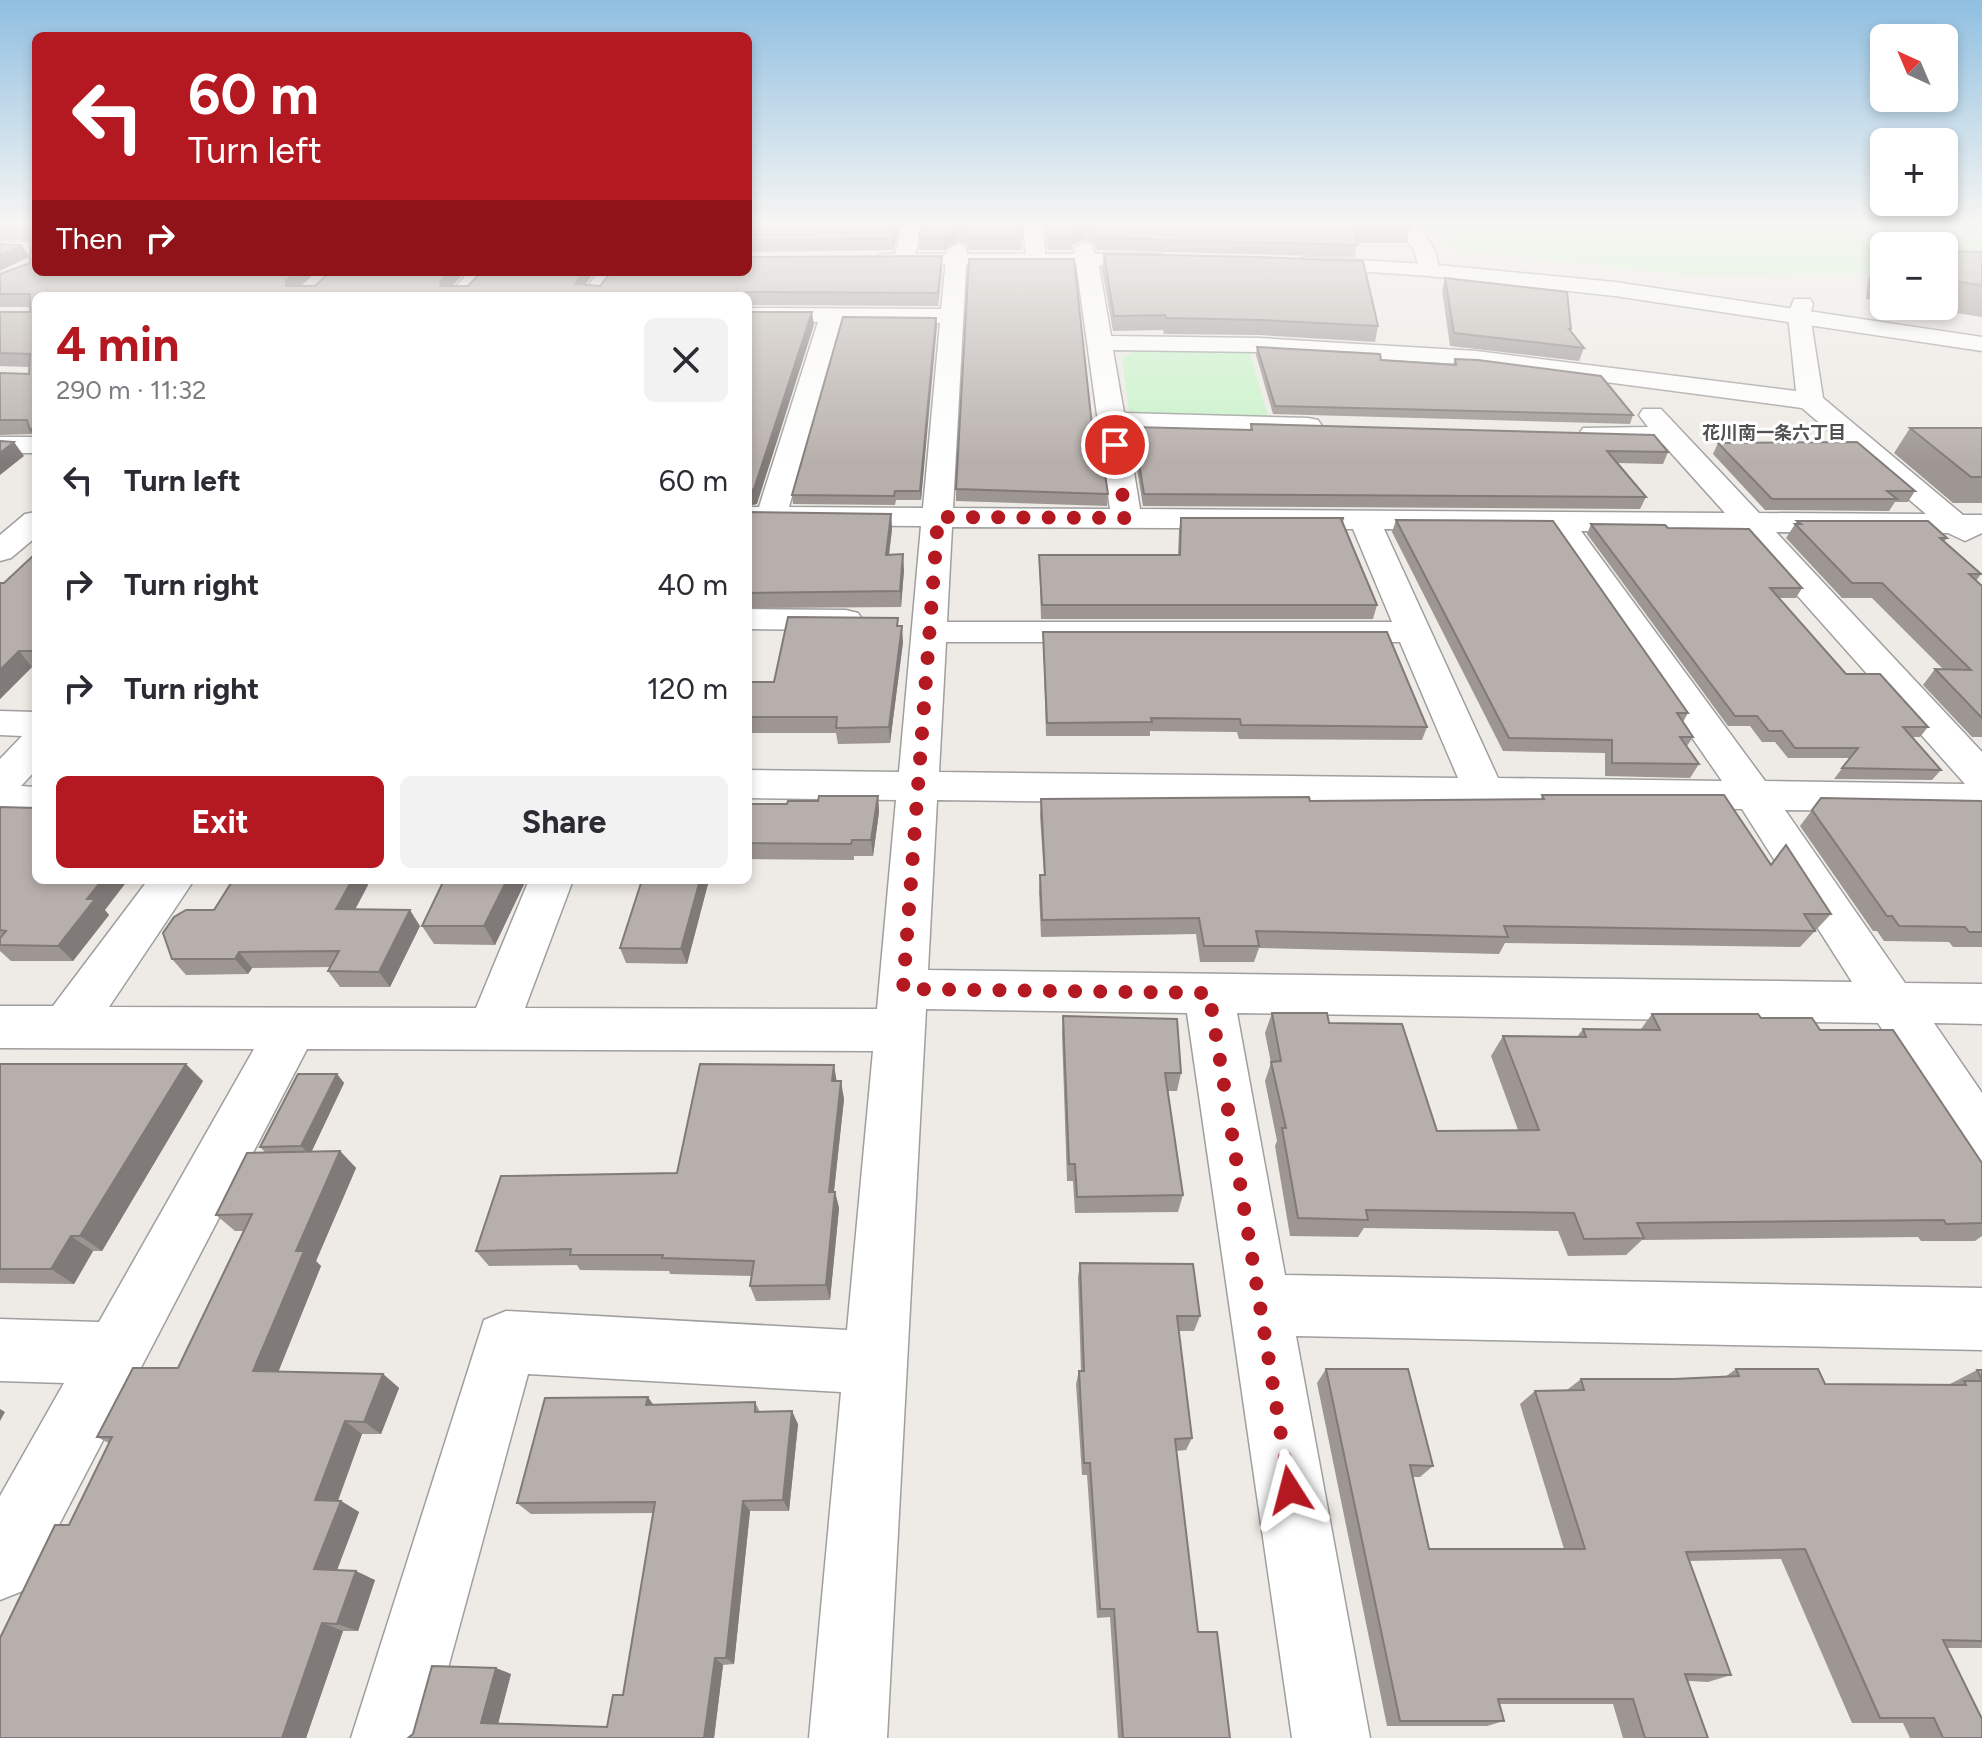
<!DOCTYPE html>
<html lang="en">
<head>
<meta charset="utf-8">
<style>
	:root { --surface:#fff; --page:#f2f2f3; --text:#2b2b33; --muted:#7c7c81; --accent:#b41820 }
	body { margin:0; font-family:Figtree,"Noto Sans JP",sans-serif; background:var(--page); color:var(--text); height:100vh; display:flex; flex-direction:column; font-size:30px; white-space:nowrap }
	* { box-sizing:border-box; margin:0 }
	p { font-size:26px; color:var(--muted) }
	.icon { flex:none; width:44px; height:44px; fill:none; stroke:currentColor; stroke-width:2; stroke-linecap:round; stroke-linejoin:round }
	.map { position:relative; flex:1; overflow:hidden }
	.side { position:absolute; left:32px; top:292px; width:720px; height:592px; display:flex; flex-direction:column; background:var(--surface); border-radius:12px; box-shadow:0 4px 12px #0003 }
	.side>* { flex:none }
	.top-card { position:absolute; left:32px; top:32px; width:720px; height:244px; border-radius:12px; box-shadow:0 4px 12px #0003; background:#b41820; color:#fff; overflow:hidden }
	.needle { width:52px; rotate:316deg }
	.buttons { position:absolute; left:1870px; top:24px; display:grid; gap:16px }
	.buttons a { display:grid; place-items:center; width:88px; height:88px; border-radius:12px; background:var(--surface); box-shadow:0 4px 12px #0003; font-size:40px }
	.pin { position:absolute; display:grid; place-items:center; width:68px; height:68px; color:#fff; margin:-34px; border:4px solid #fff; border-radius:50%; box-shadow:0 2px 8px #0007 }
	.me { position:absolute; width:88px; margin:-44px; rotate:351deg; stroke-linejoin:round; filter:drop-shadow(0 0 6px #0008) }
	.turn { display:flex; align-items:center; gap:28px; height:168px; padding:0 24px; font-size:36px }
	.turn .icon { width:104px; height:104px; stroke-width:2.5 }
	.turn b { display:block; font-size:56px; line-height:68px }
	.then { display:flex; align-items:center; height:76px; padding:0 24px; background:#0003; gap:16px; font-size:30px }
	.round { display:grid; place-items:center; flex:none; width:84px; height:84px; border-radius:12px; background:var(--page) }
	.headline { display:flex; align-items:center; justify-content:space-between; height:136px; padding:0 24px }
	h1 { font-size:48px; font-weight:700; line-height:60px; color:var(--accent) }
	.primary-button { display:flex; gap:16px; margin-top:auto; padding:16px 24px }
	.primary-button a { flex:1; height:92px; border-radius:12px; background:var(--accent); color:#fff; font-size:32px; font-weight:700; line-height:92px; text-align:center }
	.primary-button a+a { background:var(--page); color:var(--text) }
	ul { padding:0; list-style:none }
	li { display:flex; align-items:center; gap:24px; height:104px; padding:0 24px }
	li div { flex:1 }
	li b { display:block; font-size:30px }
	li em { font-style:normal }
	.map>svg:first-child { display:block }
	.park { fill:#c7f3c8 }
	.lines { fill:none; stroke-linecap:round; stroke-linejoin:round }
	.minor-casing { stroke:#9f9f9f; stroke-width:3 }
	.tertiary-casing { stroke:#9f9f9f; stroke-width:3 }
	.minor { fill:#fff; fill-rule:evenodd }
	.tertiary { fill:#fff; fill-rule:evenodd }
	.wall { fill:#9d9693 }
	.shaded-wall { fill:#807a78 }
	.building { fill:#b7afab; stroke:#807a78; stroke-width:2 }
	.route { stroke:#b41820; stroke-width:14; stroke-dasharray:0 25.2 }
	.labels { text-anchor:middle; dominant-baseline:central; stroke-width:6; stroke-linejoin:round; paint-order:stroke }
	.far-neighbourhood-label { font-size:18px; font-weight:bold; fill:#515151; stroke:#fff }
</style>
</head>
<body>
<div class="map">
<svg width="1982" height="1738" viewBox="0 0 1982 1738">
	<rect width="100%" height="100%" fill="#eeeae5"/>
	<path class="park" d="M1426,221H1982V272L1944,273V246H1884V273L1691,275L1460,250L1446,246Z
		M1135,351L1250,352L1268,417L1136,415L1129,411L1122,357Z"/>
	<g class="lines">
		<defs>
			<path id="minor" d="M903,221H923L914,260L904,266L894,260Z
				M1023,221H1042L1046,260L1043,264L1036,266L1026,260Z
				M1394,221H1413C1426,236 1438,250 1439,270L1435,274H1421L1414,250Z
				M1084,242L1091,244L1098,260L1111,336L1259,338L1476,351L1796,391L1788,315L1794,299H1810L1813,304L1810,315L1823,398L1963,515H1982V533L1965,541L1948,533L1776,532L1982,752V812L1785,810L1905,983L1982,984V1024L1934,1023L1982,1093V1162L1963,1155L1878,1023L1237,1013L1285,1275L1982,1288V1350L1296,1336L1370,1738H1292L1187,1013L926,1009L887,1738H809L841,1392L528,1374L429,1738H351L484,1320L506,1311L847,1330L873,1051L307,1049L25,1590L0,1600V1496L64,1383L0,1381V1319L99,1322L254,1049L0,1048V1006H53L148,880H194L109,1007L476,1008L529,880H573L525,1008L877,1009L896,800L748,798V770L899,772L921,526L748,525V507H759L818,322H748V308L941,309L947,250L957,244L964,246L967,250L953,508L1110,509L1074,248ZM841,322L940,323L923,508L789,507ZM1113,350L1259,352L1476,365L1802,408L1926,514L1759,513L1661,409H1643L1639,415L1648,427L1583,428L1579,434L1583,440L1593,442L1663,444L1725,513L1140,509L1127,429L1308,434L1318,432L1322,426L1318,420L1308,418L1124,413ZM952,527L1353,529L1392,622H947ZM1384,529L1549,530L1722,781L1498,778ZM1581,531L1741,532L1965,784L1765,781ZM946,642H1400L1458,778L939,772ZM937,800L1742,809L1852,982L928,970Z
				M469,272H492L470,296H447Z
				M598,272H620L603,296H581Z
				M0,437H36V453H0Z
				M748,609L846,610L858,613L863,620L858,627L846,630L748,629Z
				M0,711L36,712V770L21,786L36,787V815L0,814V759L22,736L0,735Z"/>
			<path id="tertiary" d="M0,242H36V254H0Z
				M882,254H1161L1171,260L1161,266L875,264L872,260Z
				M1306,257L1428,264L1615,282L1982,337V351L1615,296L1428,276L1299,267L1296,263L1299,259Z
				M36,512V537L11,558L0,561V535L25,514Z"/>
		</defs>
		<use href="#minor" class="minor-casing"/>
		<use href="#tertiary" class="tertiary-casing"/>
		<use href="#minor" class="minor"/>
		<use href="#tertiary" class="tertiary"/>
	</g>
	<path class="wall" d="M0,221H36V272H316L301,286L586,285L600,286L942,256V268L938,306L748,305V296H36L32,434L0,435V373L29,374V367L0,366V312H30V307H0V274L30,263L31,240H0Z
		M748,221H902L893,250L748,252Z
		M922,221L1022,238V250H970L966,244L958,241L944,250H919V238Z
		M1044,221H1400L1409,231L1406,243H1357L1355,257L1097,250L1094,243L1085,239L1072,245L1071,250H1048Z
		M1883,251L1884,302L1866,299L1868,279Z
		M1944,251L1982,252V317L1911,306H1944Z
		M1104,254L1378,326L1375,342L1259,335L1164,334L1163,330L1113,331L1102,269Z
		M1445,278L1571,329L1570,331L1584,348L1579,361L1450,346L1442,290Z
		M936,318L921,500H896L895,505L793,504L792,495Z
		M1257,347L1381,360L1453,365L1455,359L1633,415L1630,424L1273,414L1256,355Z
		M1251,424L1668,452L1663,464L1617,463L1646,497L1640,509L1143,506L1132,439L1133,427L1250,430Z
		M1092,426L1108,494L1107,506L956,501V489Z
		M1910,428H1982V503H1953L1894,453Z
		M1718,443L1915,491L1908,502H1895L1889,511L1765,510L1713,454Z
		M748,512L891,514L892,529L889,555L904,570L901,607L748,608Z
		M1181,518H1344L1343,522L1377,605L1373,619H1041L1039,555H1178L1179,531Z
		M1396,520L1688,713L1683,722L1693,737L1687,746L1699,764L1690,778L1605,776V753L1503,751L1392,532Z
		M1797,521L1947,538L1944,542L1981,574L1976,581L1982,586V737H1972L1923,685L1935,669H1943L1872,598H1842L1786,538Z
		M1591,524L1668,528L1802,588L1796,598H1779L1846,674L1928,727L1920,737H1913L1941,770L1932,780L1834,779L1850,758H1788L1775,742H1762L1750,726H1728L1587,534Z
		M36,553V667H32L0,699V583H4Z
		M898,626L903,642L890,743L838,744L836,733H748V682H774Z
		M1043,632L1427,727L1422,740L1239,739L1237,732L1150,731V736H1046Z
		M1542,795L1770,865L1831,914L1800,947L1505,943L1499,954L1259,948L1254,962H1200L1196,934L1041,937L1039,892L1040,875H1044L1040,816L1041,799L1310,801L1541,799Z
		M878,796L879,812L873,856H854V860L748,859V804H787Z
		M1821,798L1982,801V947H1953L1949,942L1884,941L1877,931H1873L1800,826Z
		M0,807L109,915L73,961H11L0,951Z
		M526,880L495,945L434,944L422,926Z
		M709,880L687,964L626,963L620,948Z
		M368,885L355,909L420,926L390,987H340L328,971L331,967L252,968L248,974L186,975L172,959L214,910Z
		M1272,1013L1329,1023L1437,1131L1518,1130L1491,1056L1503,1036L1577,1037L1583,1029H1641L1652,1014L1761,1018L1820,1030L1982,1163V1236L1975,1241H1921L1918,1237L1642,1240L1626,1255L1568,1256L1558,1231L1364,1228L1358,1237L1290,1236L1275,1146L1277,1141L1265,1081L1271,1063L1265,1033Z
		M1063,1016L1181,1073L1177,1091H1168L1183,1195L1178,1212L1075,1213L1073,1181H1067L1062,1034Z
		M0,1064L203,1081L102,1251H93L74,1284L0,1283Z
		M337,1074L344,1083L311,1152L340,1151L356,1168L316,1261L321,1266L278,1372L383,1374L399,1388L381,1434H362L338,1501H341L359,1512L337,1570L375,1580L358,1631H343L306,1738L69,1525L109,1443L97,1437L178,1368L244,1231H235L216,1215L266,1153L260,1147Z
		M837,1081L844,1099L834,1192H835L839,1208L830,1300L756,1301L750,1286L752,1276L670,1274L669,1271L580,1270L577,1265L489,1266L476,1251L677,1173Z
		M1080,1263L1200,1316L1194,1331H1178L1192,1438L1186,1450L1176,1451L1198,1632L1230,1738H1118L1110,1617L1097,1618L1087,1475H1082L1076,1384L1079,1371H1081L1078,1278Z
		M1326,1369L1433,1466L1420,1477H1413L1429,1549H1564L1520,1404L1535,1391L1567,1390L1581,1379H1674L1725,1377L1736,1369L1825,1384L1951,1385L1950,1384L1977,1370H1982V1648H1947L1982,1738H1910L1903,1723H1852L1781,1559L1689,1561L1731,1675L1708,1682L1688,1681L1708,1738H1623L1613,1704H1500L1504,1721L1487,1726H1387L1317,1383Z
		M755,1402L760,1412L798,1424L789,1511H750L734,1664L723,1665L714,1738H408L511,1674L498,1723L607,1727L623,1695L653,1513L531,1514L517,1503L654,1405Z"/>
	<path class="shaded-wall" d="M898,221H902L893,250L892,239Z
		M1086,227L1085,239L1072,245L1071,250L1073,234Z
		M958,229V241L944,250V238Z
		M22,245L29,257L0,271V255Z
		M942,256V268L938,306V293Z
		M297,272H316L292,294L286,286V281Z
		M449,272H465L445,294L441,286L440,282Z
		M583,272H594L578,296L575,284Z
		M812,312L814,325L757,504L748,506V491Z
		M936,318L937,326L921,500L920,491Z
		M36,425V440L30,430Z
		M14,442L24,456L0,475V453Z
		M891,514L892,529L887,570L886,555Z
		M903,554L904,570L901,607L900,591Z
		M902,626L903,642L890,743L889,727Z
		M19,651L32,667L0,699V670Z
		M878,796L879,812L873,856L871,840Z
		M102,880H128L105,910L109,915L73,961L58,946L87,899Z
		M352,880H365L368,885L347,925L336,909Z
		M507,880H526L495,945L484,926Z
		M700,880H709L687,964L681,949Z
		M410,910L420,926L390,987L379,972Z
		M239,952L252,968L248,974L235,959Z
		M186,1064L203,1081L102,1251L80,1236Z
		M834,1065L837,1083L832,1081Z
		M337,1074L344,1083L310,1155L301,1146Z
		M841,1081L844,1099L832,1208L829,1192Z
		M340,1151L356,1168L316,1261L321,1266L273,1385L253,1371L296,1251Z
		M835,1192L839,1208L830,1300L826,1285Z
		M71,1236L93,1251L74,1284L51,1269Z
		M383,1374L399,1388L381,1434L364,1422Z
		M648,1397L657,1410L646,1405Z
		M0,1409L5,1412L0,1421Z
		M792,1411L798,1424L789,1511L783,1500Z
		M345,1421L362,1434L334,1511L315,1500Z
		M341,1501L359,1512L334,1578L314,1569Z
		M743,1501L750,1511L734,1664L726,1658Z
		M356,1571L375,1580L358,1631L337,1624Z
		M322,1623L343,1631L306,1738H282Z
		M715,1658L723,1665L714,1738H704Z
		M496,1668L511,1674L497,1728L481,1723Z"/>
	<path class="building" d="M0,221H36V272H297L286,281V286H315L330,272H449L440,282L441,286H468L481,272H583L575,284L600,286L611,272H748V257L942,256L938,293L746,292L743,296H36V425L30,430L27,420H0V373L29,374L30,354L0,353V312H30V294H0V274L30,263L31,228H0Z
		M748,221H898L892,239L748,240Z
		M922,221H1021L1022,238H970L966,232L958,229L944,238H919Z
		M1046,221H1400L1409,231H1355L1358,245L1098,238L1094,231L1086,227L1073,234L1072,238H1048Z
		M0,244L22,245L0,255Z
		M1883,251H1884V271H1882Z
		M1944,251L1982,252V285L1944,280Z
		M1104,254L1260,257L1363,261L1378,326L1262,320L1166,318L1165,315L1114,316Z
		M969,259H1074L1092,426L1098,427L1108,494L956,489Z
		M1445,278L1567,292L1571,329H1569L1584,348L1454,333Z
		M748,312H812L754,489L748,491Z
		M843,317L936,318L920,491H895L894,496L792,495Z
		M1257,347L1380,354L1381,360L1456,365L1455,359L1478,360L1601,376L1633,415L1275,406Z
		M1251,424L1654,435L1668,452L1607,451L1646,497L1144,494L1133,427L1252,430Z
		M1910,428H1982V477H1971Z
		M0,441L14,442L0,453Z
		M1857,442L1915,491H1887L1897,499H1772L1718,443Z
		M748,512L891,514L886,555L903,554L900,591L748,593Z
		M1181,518H1344L1341,519L1377,605H1042L1039,555H1180Z
		M1396,520L1553,521L1688,713H1677L1693,737H1680L1699,764L1612,763V740L1509,738Z
		M1797,521H1928L1947,538H1940L1981,574H1969L1982,586V718L1935,669L1971,670L1882,583H1852L1795,524H1801Z
		M1591,524L1665,525L1668,528L1749,529L1802,588H1770L1846,674H1880L1928,727H1903L1941,770L1842,768L1858,748H1795L1782,731H1769L1757,716H1735Z
		M36,553V651H19L0,670V583H4Z
		M788,617L898,618L897,626H902L889,727L836,728L837,717H748V682H774Z
		M1043,632H1387L1427,727L1241,725L1240,719L1151,718L1152,722L1047,723Z
		M1542,795H1724L1771,865L1786,845L1831,914H1804L1815,931L1504,926L1508,937L1256,931L1259,946H1204L1199,918L1042,920L1040,875H1045L1041,799L1309,797L1310,801L1544,799Z
		M819,796H878L871,840H852L851,844L748,843V804H787L788,801H818Z
		M1821,798L1982,801V932H1969L1965,927L1899,926L1892,916H1887L1812,810Z
		M0,807L36,808V880H102L87,899H95L58,946L0,945V938L6,931L0,930Z
		M233,880H352L336,909L410,910L379,972L328,971L339,951L239,952L235,959H172L163,933L174,917L186,910H214Z
		M444,880H507L484,926H422Z
		M642,880H700L681,949L620,948Z
		M1272,1013H1327L1329,1023L1402,1024L1437,1131L1539,1130L1503,1036L1586,1037L1583,1029L1660,1030L1652,1014H1758L1761,1018H1812L1820,1030H1893L1982,1163V1223L1946,1224L1944,1220L1637,1223L1644,1238L1584,1239L1574,1213L1366,1210L1368,1220L1298,1218L1282,1128H1286L1271,1062L1281,1061Z
		M1063,1016L1177,1019L1181,1073H1165L1183,1195L1077,1197L1075,1164H1069Z
		M0,1064H186L80,1236H71L51,1269H0Z
		M700,1064L834,1065L832,1081H841L829,1192H835L826,1285L750,1286L754,1261L662,1258L663,1255H570L571,1249L476,1251L501,1176L677,1173Z
		M298,1074H337L301,1146L260,1147Z
		M340,1151L296,1251H304L253,1371L383,1374L364,1422L345,1421L315,1500L341,1501L314,1569L356,1571L337,1624L322,1623L282,1738H0V1638L55,1525H69L112,1437H97L133,1368H178L252,1214L216,1215L247,1153Z
		M1080,1263L1193,1264L1200,1316H1177L1192,1438L1175,1439L1198,1632H1217L1230,1738H1123L1114,1609H1100L1090,1463H1084L1079,1371H1084Z
		M1326,1369H1408L1433,1466L1410,1465L1429,1549H1585L1535,1391L1584,1390L1581,1379H1674L1739,1376L1736,1369H1818L1825,1384L1966,1385L1964,1381H1982V1641L1943,1640L1982,1719V1738H1943L1934,1718H1880L1805,1549L1686,1552L1731,1675L1685,1674L1708,1738H1645L1633,1699H1498L1504,1721H1400Z
		M1977,1370H1982V1380Z
		M648,1397L646,1405L755,1402V1412L792,1411L783,1500L743,1501L726,1658H715L704,1738H408L413,1734L432,1666L496,1668L481,1723L607,1727L613,1695H623L655,1502L517,1503L545,1398Z"/>
	<linearGradient id="sky" x2="0" y2="1"><stop stop-color="#8fbfe1"/><stop offset="0.48" stop-color="#f7f6f3"/><stop offset="1" stop-color="#f7f6f3" stop-opacity="0"/></linearGradient>
	<rect width="1982" height="464" fill="url(#sky)"/>
	<g class="lines">
		<path class="route" d="M1115,445L1126,518L938,517L903,989L1209,993L1290,1490"/>
	</g>
	<g class="labels">
		<g class="far-neighbourhood-label">
			<text x="1774" y="433">花川南一条六丁目</text>
		</g>
	</g>
</svg>
<div class="buttons">
<a><svg class="needle" viewBox="-14 -14 28 28"><path d="M0-13l5 13h-10z" fill="#e53935"/><path d="M0 13l5-13h-10z" fill="#7c7c81"/></svg></a>
<a>+</a>
<a>−</a>
</div>
<div class="pin" style="left:1115px;top:445px;background:#d93025"><svg class="icon" aria-label="arrive" viewBox="0 0 24 24"><path d="M6 21V4h12l-3 4 3 4H6"/></svg></div>
<svg class="me" style="left:1290px;top:1490px" viewBox="-20 -20 40 40"><path d="M0-17L14 15 0 8-14 15z" fill="#b41820" stroke="#fff" stroke-width="4"/></svg>
<div class="top-card">
<div class="turn"><svg class="icon" aria-label="left" viewBox="0 0 24 24"><path d="M17 20v-9H6M10 6l-5 5 5 5"/></svg><div><b>60 m</b>Turn left</div></div>
<div class="then">Then<svg class="icon" aria-label="right" viewBox="0 0 24 24"><path d="M7 20v-9h11M14 6l5 5-5 5"/></svg></div>
</div>
<section class="side">
<div class="headline"><div><h1>4 min</h1><p>290 m · 11:32</p></div><a class="round"><svg class="icon" aria-label="close" viewBox="0 0 24 24"><path d="M6 6l12 12M18 6L6 18"/></svg></a></div>
<ul>
<li><svg class="icon" aria-label="left" viewBox="0 0 24 24"><path d="M17 20v-9H6M10 6l-5 5 5 5"/></svg><div><b>Turn left</b></div><em>60 m</em></li>
<li><svg class="icon" aria-label="right" viewBox="0 0 24 24"><path d="M7 20v-9h11M14 6l5 5-5 5"/></svg><div><b>Turn right</b></div><em>40 m</em></li>
<li><svg class="icon" aria-label="right" viewBox="0 0 24 24"><path d="M7 20v-9h11M14 6l5 5-5 5"/></svg><div><b>Turn right</b></div><em>120 m</em></li>
</ul>
<div class="primary-button"><a>Exit</a><a>Share</a></div>
</section>
</div>
</body>
</html>
